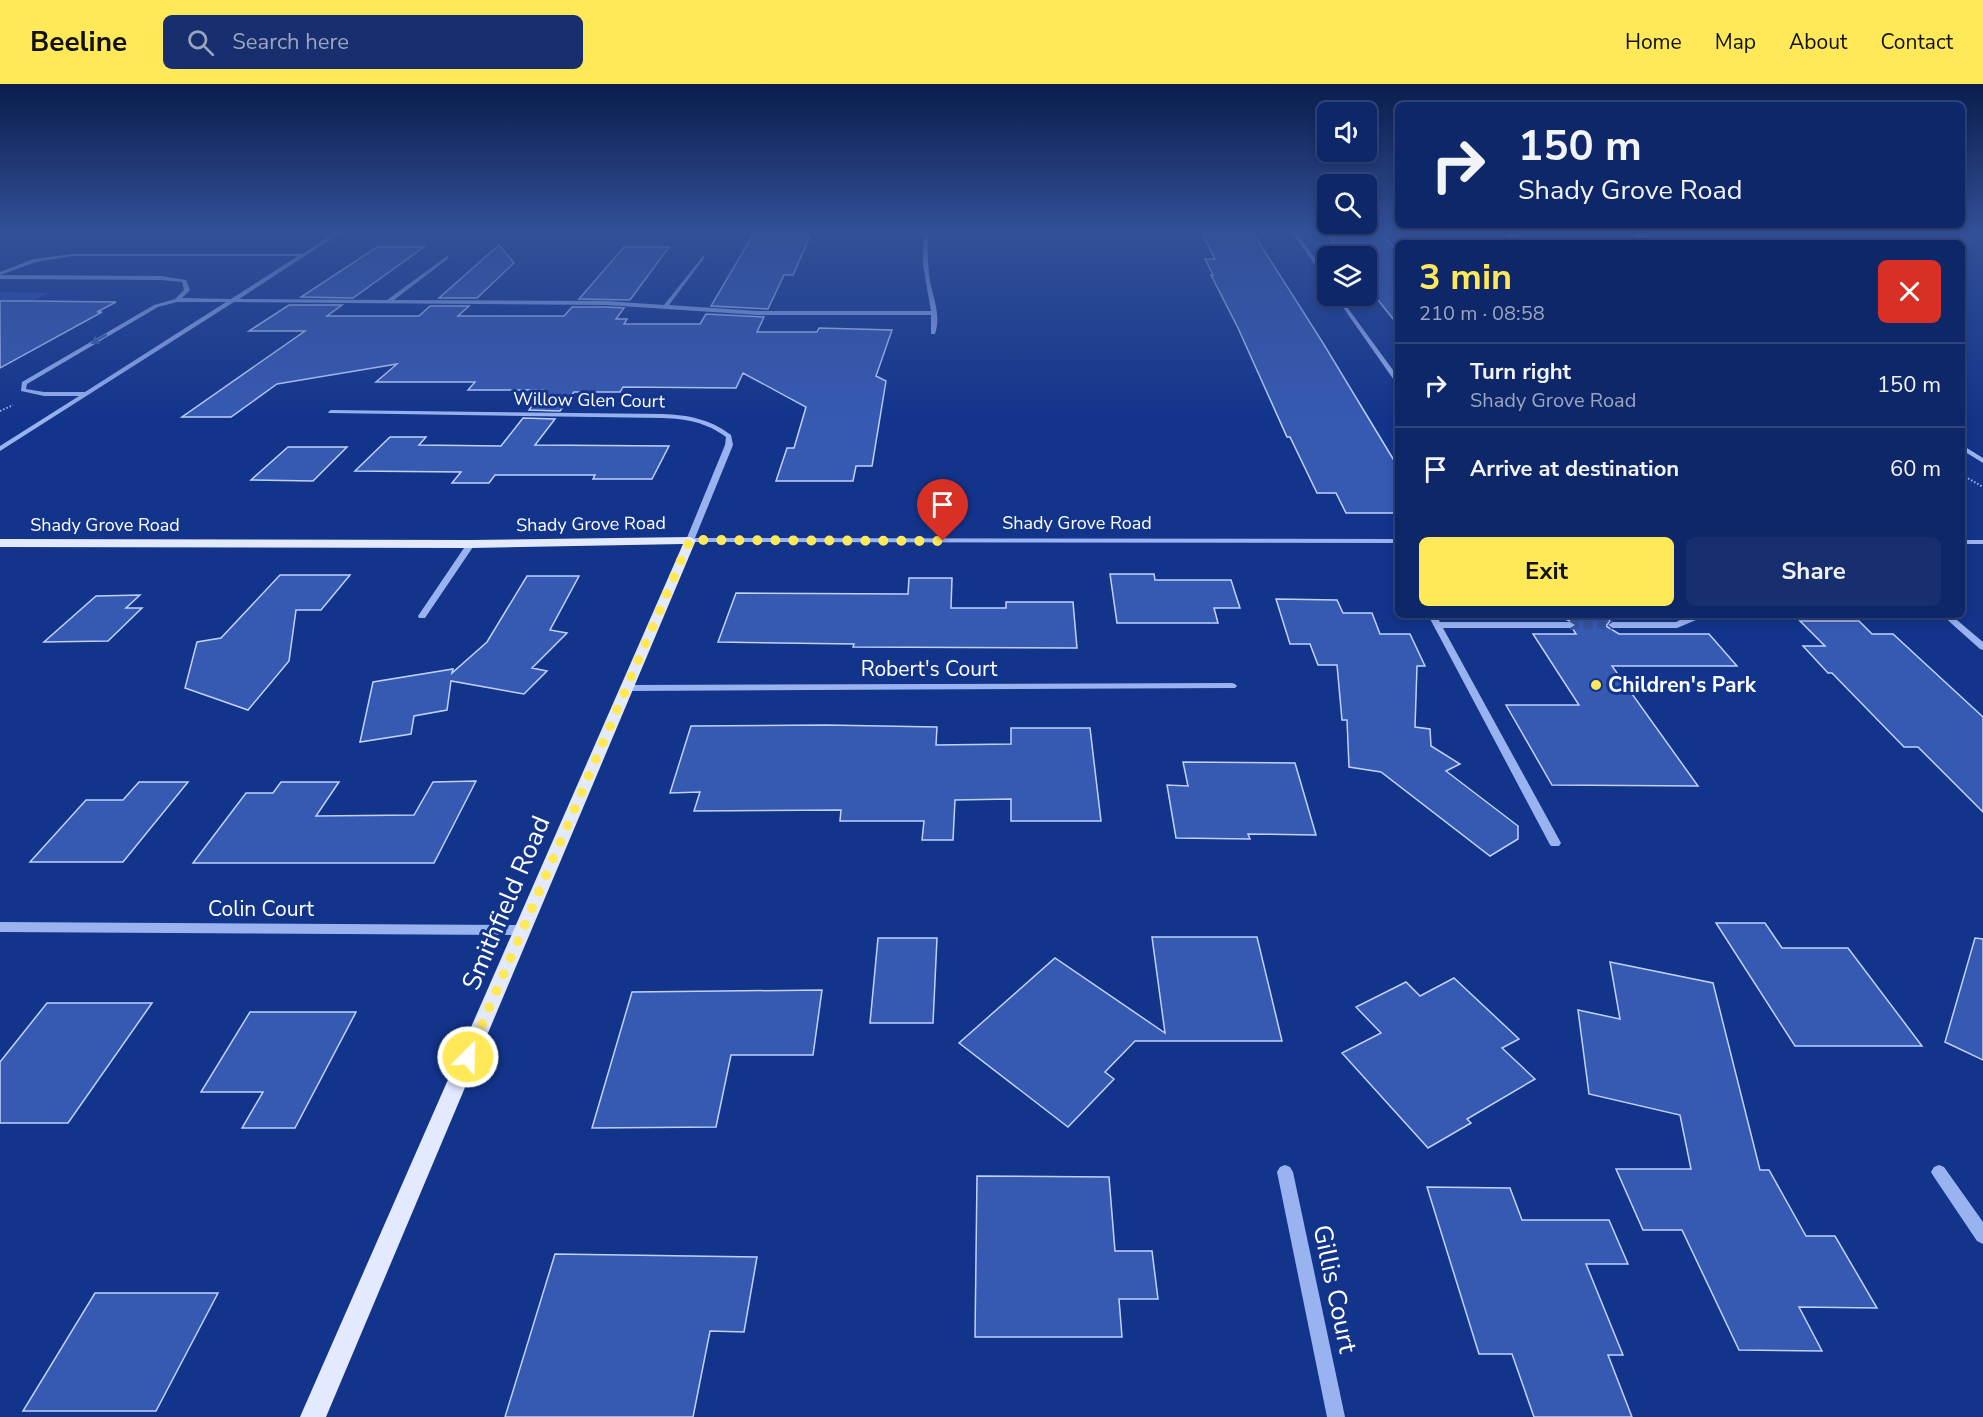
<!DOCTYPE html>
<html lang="en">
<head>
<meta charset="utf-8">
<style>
	:root { --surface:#0e2768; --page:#172f6e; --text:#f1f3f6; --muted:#9ba5c0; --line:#2e447c; --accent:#ffe959 }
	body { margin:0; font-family:"Nunito Sans",sans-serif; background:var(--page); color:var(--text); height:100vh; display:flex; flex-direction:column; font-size:22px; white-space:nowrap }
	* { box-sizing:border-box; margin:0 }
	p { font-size:20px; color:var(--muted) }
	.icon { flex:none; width:33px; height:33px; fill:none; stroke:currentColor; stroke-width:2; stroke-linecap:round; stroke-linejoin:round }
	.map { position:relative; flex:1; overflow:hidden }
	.side { position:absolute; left:1395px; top:156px; width:570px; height:378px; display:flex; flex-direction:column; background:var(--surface); border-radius:9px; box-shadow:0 3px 9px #0003,0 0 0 2px var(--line) }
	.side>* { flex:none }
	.top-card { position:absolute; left:1395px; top:18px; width:570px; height:126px; border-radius:9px; box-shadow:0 3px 9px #0003,0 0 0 2px var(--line); background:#0e2768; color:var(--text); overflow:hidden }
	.controls { position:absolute; left:1317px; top:18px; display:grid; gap:12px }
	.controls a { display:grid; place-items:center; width:60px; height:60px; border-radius:9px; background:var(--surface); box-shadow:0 3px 9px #0003,0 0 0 2px var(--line); font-size:30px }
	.pin { position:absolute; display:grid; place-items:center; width:51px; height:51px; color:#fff; margin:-62px -26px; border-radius:50% 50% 50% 0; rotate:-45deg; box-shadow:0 0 6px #0007 }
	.pin .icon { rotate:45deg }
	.me { position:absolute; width:66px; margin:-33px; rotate:23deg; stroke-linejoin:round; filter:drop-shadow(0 0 4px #0008) }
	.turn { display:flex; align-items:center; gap:21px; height:126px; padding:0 24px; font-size:27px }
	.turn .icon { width:78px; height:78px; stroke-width:2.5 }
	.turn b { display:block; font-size:42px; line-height:51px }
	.round { display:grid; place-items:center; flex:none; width:63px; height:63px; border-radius:9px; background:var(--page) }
	.overview { display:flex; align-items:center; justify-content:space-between; height:102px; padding:0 24px }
	h1 { font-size:36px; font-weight:700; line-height:45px; color:var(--accent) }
	.action { display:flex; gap:12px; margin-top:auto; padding:12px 24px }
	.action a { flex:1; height:69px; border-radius:9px; background:var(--accent); color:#111; font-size:24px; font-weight:700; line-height:69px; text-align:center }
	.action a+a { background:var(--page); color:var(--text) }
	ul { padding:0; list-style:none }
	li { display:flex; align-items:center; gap:18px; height:84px; padding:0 24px; border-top:2px solid var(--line) }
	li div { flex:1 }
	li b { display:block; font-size:22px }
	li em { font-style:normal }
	header { display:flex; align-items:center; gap:36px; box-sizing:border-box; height:84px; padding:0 30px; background:var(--accent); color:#111 }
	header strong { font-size:28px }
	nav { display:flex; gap:33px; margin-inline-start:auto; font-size:21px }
	.search { width:420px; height:54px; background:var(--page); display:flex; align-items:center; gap:15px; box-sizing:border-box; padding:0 21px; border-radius:9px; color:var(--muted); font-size:22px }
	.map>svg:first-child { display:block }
	.green { fill:#244baa }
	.building { fill:#3659b2; stroke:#c0d2fc; stroke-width:1.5 }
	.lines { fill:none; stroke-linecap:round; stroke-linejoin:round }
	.minor-tunnel { stroke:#36529c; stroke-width:9; stroke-dasharray:9 4.5; stroke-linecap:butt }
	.path { stroke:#99b3f1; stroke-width:2; stroke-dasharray:1.5 2; stroke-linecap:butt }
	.minor { fill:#99b3f1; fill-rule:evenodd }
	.major { fill:#e3e9ff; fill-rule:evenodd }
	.oneway { fill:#4160af }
	.route { stroke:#ffe959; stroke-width:10; stroke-dasharray:0 18 }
	.poi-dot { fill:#ffe959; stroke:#12348b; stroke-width:2 }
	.labels { text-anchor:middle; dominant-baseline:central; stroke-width:6; stroke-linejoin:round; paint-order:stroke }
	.far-street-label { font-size:18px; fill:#fff; stroke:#12348b }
	.street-label { font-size:21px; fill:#fff; stroke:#12348b }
	.poi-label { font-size:21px; font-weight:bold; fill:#fff; stroke:#12348b; text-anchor:start }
	.near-street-label { font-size:26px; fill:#fff; stroke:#12348b }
</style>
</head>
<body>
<header>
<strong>Beeline</strong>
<div class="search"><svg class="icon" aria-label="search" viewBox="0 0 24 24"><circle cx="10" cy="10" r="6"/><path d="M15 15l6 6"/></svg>Search here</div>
<nav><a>Home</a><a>Map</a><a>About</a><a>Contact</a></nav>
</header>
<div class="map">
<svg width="1983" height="1333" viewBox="0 0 1983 1333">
	<rect width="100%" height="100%" fill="#12348b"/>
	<path class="green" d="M0,208L49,209L32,217H0Z"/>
	<path class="building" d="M754,149L810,152L793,191H784L768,225L711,222Z
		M1202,149H1253L1323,259L1398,383V429H1346L1336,409H1317L1290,353H1287L1238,244L1211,191H1213L1205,175H1215Z
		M1326,149H1381L1398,168V241L1366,201V172H1344Z
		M499,161L514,179L477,214H439Z
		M377,163H424L353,214L301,213Z
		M624,163H669L630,216L579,215Z
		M0,217H32L116,218L97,228H102L0,284Z
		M289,221H342L327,232H419L430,222H469L458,232H564L572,223H606L624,224L616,235H627L624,240H700L706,230L764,233L757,248H817L819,244L892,246L876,292L886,297L872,382H856L853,397H776L787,364H794L806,323L743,289L736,304L623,303L620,308H574L560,327L529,326L544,306H468L475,298H376L397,280L277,300L231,333H182L305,247H249Z
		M523,334L555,335L535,361L669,362L652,395H593L595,391H495L489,399H452L461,388L355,387L390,353H426L419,361L501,362Z
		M288,363H347L313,397L251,396Z
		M1110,490H1154L1155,496H1231L1240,524H1214L1218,539H1117Z
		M280,491H350L321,526H296L289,577L248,626L185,604L197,558L221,554Z
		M527,492H579L550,546L567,549L532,584L547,587L524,610L451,597L447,626L414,632L411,650L360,658L373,598L453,585L452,589L487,558Z
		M909,494H952L951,524H1006V518H1073L1077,564L853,563L854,560L718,558L736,509L908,510Z
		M140,511L126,524H142L108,557L44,558L96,512Z
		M1276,515L1337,516L1343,529H1372L1380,550H1410L1425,582H1417L1415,643L1430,645L1431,662L1460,680L1446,687L1518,742V755L1490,772L1381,688L1349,683L1347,636H1342L1337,581H1318L1310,560H1290Z
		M1564,531H1605L1610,537L1606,542L1619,550H1709L1737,582H1612L1698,702L1552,701L1506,621H1579L1533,550H1576L1573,545L1577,540L1567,536Z
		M1800,537H1859L1872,550H1893L1983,633V728L1918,663H1904L1832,589H1828L1803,562H1825Z
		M825,641L937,643L936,661L1011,660V644H1090L1101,737H1011V715L955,716L953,756H922L924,737H840L841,726L694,727L700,708L670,709L691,642Z
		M1183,678L1295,679L1316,751L1248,750L1250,755L1176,754L1167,701L1188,702Z
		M476,697L434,779H193L246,709H273L281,698H339L316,732L414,731L433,698Z
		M139,698H188L123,778H30L86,716H123Z
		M1716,839H1765L1782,864H1848L1922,962H1795Z
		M1152,853H1257L1282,957H1135L1105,988L1114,995L1068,1043L959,959L1055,874L1165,949Z
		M878,854H937L933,939H870Z
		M1975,854L1983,855V976L1945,958Z
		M1610,878L1713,899L1760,1086H1769L1806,1152H1835L1877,1224L1799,1223L1822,1267L1739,1266L1682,1146H1643L1616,1085H1691L1680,1031L1589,1010L1578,926L1620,935Z
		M1454,894L1519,955L1502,964L1535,995L1467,1035L1471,1039L1428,1064L1342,969L1381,949L1356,923L1406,898L1420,912Z
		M822,906L813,971H731L716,1043L592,1044L632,908Z
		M47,919H152L68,1039H0V978Z
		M250,928H356L295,1044H242L263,1008H201Z
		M977,1092L1109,1093L1115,1167H1152L1158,1215H1119L1122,1253H975Z
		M1427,1103L1510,1104L1522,1136H1609L1628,1180H1586L1623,1271H1608L1632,1333H1534L1512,1270H1479Z
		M555,1170L757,1173L744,1248L710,1247L693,1333H505Z
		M95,1209H218L156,1327H23Z"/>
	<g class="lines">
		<path class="minor-tunnel" d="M1570,541H1613"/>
		<path class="path" d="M0,327L13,321
			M1962,391L1983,403"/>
		<path class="minor" d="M334,149H340L239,215L387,216L447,172L449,174L394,216L606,217L664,221L703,172L705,173L669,221L758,227H931L923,181L924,149H928C927,166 928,182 930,198C934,215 941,233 935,250H931V231H758L606,221L234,218L0,367V362L79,312H44L21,307L22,298L154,221L175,215L184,206L182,198L161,196L0,195V188L33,175L72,170H303ZM72,172H298L231,215L182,214L190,206L186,196L161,192L0,191L36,178ZM177,218H226L85,308H44L26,305L27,300L158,223Z
			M1292,149H1297L1328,193V198Z
			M1506,149H1511L1521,159H1516Z
			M1632,149H1638L1651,159H1646Z
			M1335,212H1339L1398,293V300L1396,299Z
			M331,326L663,330C688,331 710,335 731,351L733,361L695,454L1398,455V459L690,458L686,456L725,361L726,353C706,338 686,335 663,334L329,329L328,328Z
			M1962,361L1983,374V379L1962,366Z
			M1962,456H1983V460H1962Z
			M468,458H474L475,460L425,534H419L418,532Z
			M1428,531H1436L1440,538H1570L1575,541L1570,544H1443L1561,759L1559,762H1551L1549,759Z
			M1690,531H1698L1696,536L1677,544H1613L1608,541L1613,538H1676Z
			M1942,531H1951L1983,558V566L1980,565Z
			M1232,599L1235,600L1237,602L1235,604L626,607L621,604L626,601Z
			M0,838L522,841L526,843L528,846L526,849L522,851L0,848Z
			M1285,1081L1290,1083L1293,1088L1345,1333H1327L1277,1088L1280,1083Z
			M1939,1081L1944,1083L1983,1138V1160L1977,1157L1934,1093L1931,1088L1934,1083Z"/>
		<path class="major" d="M690,453L696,456L326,1333H300L683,460L471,464L0,463V455L471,456Z"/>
	</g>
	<defs><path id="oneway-solid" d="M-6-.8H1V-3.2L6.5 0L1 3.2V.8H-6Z" transform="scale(1.5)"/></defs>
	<use class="oneway" href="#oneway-solid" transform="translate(99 255) rotate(150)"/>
	<linearGradient id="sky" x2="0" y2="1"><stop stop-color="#0a1d4c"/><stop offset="0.44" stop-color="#335098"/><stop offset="1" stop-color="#335098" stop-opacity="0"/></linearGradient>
	<rect width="1983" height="336" fill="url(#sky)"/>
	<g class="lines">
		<path class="route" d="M468,973L690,456L943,457"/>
	</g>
	<circle class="poi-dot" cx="1596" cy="601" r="6"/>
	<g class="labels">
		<g class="far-street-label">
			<text transform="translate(589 316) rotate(1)">Willow Glen Court</text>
			<text x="1077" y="439">Shady Grove Road</text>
			<text transform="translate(591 440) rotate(-1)">Shady Grove Road</text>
			<text x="105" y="441">Shady Grove Road</text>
		</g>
		<g class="street-label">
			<text x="929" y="585">Robert's Court</text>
			<text x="261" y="825">Colin Court</text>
		</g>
		<g class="poi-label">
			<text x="1608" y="601">Children's Park</text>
		</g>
		<g class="near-street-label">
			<text transform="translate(506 819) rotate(-67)">Smithfield Road</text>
			<text transform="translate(1335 1205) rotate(78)">Gillis Court</text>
		</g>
	</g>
</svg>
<div class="controls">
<a><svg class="icon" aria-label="sound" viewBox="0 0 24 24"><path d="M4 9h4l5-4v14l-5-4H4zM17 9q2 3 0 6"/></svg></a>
<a><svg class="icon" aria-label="search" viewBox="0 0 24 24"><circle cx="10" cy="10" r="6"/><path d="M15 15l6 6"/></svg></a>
<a><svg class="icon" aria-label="layers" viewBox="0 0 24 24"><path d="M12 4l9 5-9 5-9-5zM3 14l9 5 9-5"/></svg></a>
</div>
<div class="pin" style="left:943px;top:457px;background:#d93025"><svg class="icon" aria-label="arrive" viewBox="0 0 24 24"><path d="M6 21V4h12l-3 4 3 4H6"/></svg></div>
<svg class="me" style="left:468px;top:973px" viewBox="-20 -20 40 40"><circle r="17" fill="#ffe959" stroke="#fff" stroke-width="3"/><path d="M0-11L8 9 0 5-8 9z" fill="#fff"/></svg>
<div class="top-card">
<div class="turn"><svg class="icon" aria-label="right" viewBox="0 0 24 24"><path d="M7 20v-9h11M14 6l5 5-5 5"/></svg><div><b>150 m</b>Shady Grove Road</div></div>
</div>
<section class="side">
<div class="overview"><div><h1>3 min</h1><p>210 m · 08:58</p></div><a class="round" style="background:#d93025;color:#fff"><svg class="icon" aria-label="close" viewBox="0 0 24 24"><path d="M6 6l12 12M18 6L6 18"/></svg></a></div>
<ul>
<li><svg class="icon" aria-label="right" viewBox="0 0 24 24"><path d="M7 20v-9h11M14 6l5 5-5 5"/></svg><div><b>Turn right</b><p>Shady Grove Road</p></div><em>150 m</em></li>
<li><svg class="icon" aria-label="arrive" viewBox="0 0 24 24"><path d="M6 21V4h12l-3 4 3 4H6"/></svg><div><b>Arrive at destination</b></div><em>60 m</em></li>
</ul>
<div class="action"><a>Exit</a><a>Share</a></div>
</section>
</div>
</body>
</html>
